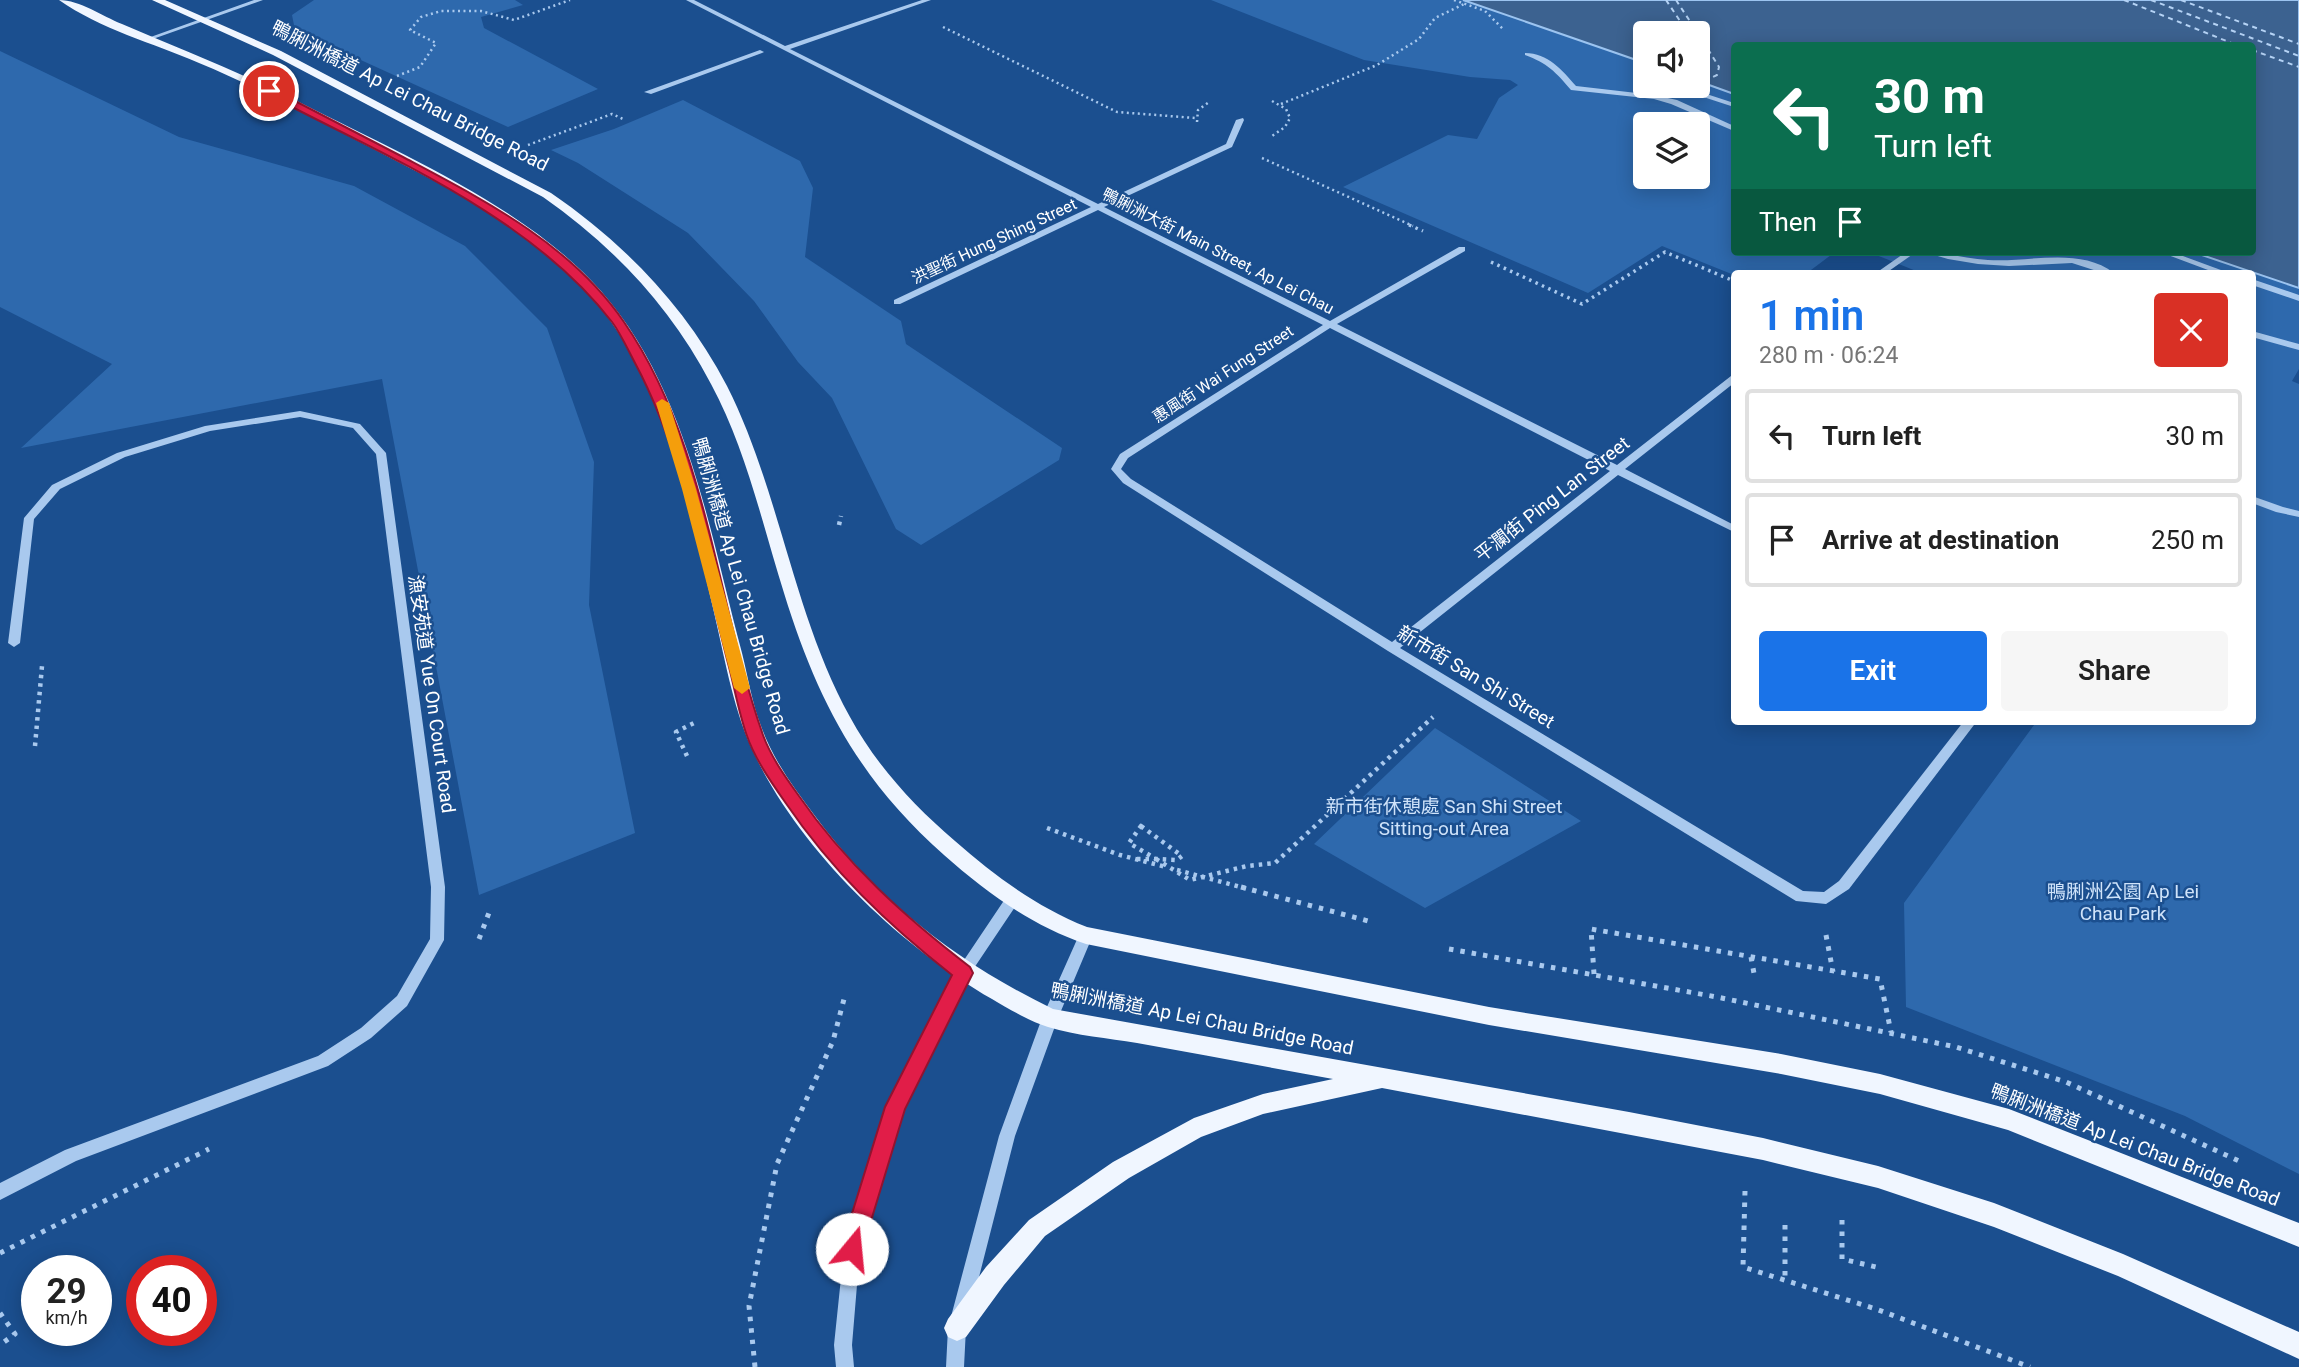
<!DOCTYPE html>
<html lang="en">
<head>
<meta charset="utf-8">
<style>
	:root { --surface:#fff; --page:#f6f6f6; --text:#222; --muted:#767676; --line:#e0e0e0; --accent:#1a73e8 }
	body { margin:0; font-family:Roboto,"Noto Sans TC",sans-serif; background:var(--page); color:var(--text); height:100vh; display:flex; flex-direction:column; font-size:26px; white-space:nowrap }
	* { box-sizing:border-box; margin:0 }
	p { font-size:23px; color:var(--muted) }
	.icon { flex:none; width:38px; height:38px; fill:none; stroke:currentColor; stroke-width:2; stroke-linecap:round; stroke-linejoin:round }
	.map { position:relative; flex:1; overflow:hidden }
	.panel { position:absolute; left:1731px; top:270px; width:525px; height:455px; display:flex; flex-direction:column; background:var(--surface); border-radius:7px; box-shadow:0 4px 18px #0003 }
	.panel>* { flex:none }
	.top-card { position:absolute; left:1731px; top:42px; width:525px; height:214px; border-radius:7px; box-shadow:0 4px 18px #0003; background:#0b6e4f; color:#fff; overflow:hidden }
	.buttons { position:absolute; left:1633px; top:21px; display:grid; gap:14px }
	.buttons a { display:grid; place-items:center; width:77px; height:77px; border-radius:7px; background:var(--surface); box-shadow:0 4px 18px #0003; font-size:35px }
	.speed { position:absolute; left:21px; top:1255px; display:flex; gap:14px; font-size:35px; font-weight:700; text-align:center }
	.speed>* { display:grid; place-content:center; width:91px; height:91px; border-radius:50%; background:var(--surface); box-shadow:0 4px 18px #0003; line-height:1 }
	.speed small { font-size:18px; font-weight:400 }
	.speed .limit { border:10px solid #d22; background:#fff; color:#111 }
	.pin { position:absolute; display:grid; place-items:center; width:60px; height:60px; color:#fff; margin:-30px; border:4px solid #fff; border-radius:50%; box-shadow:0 2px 7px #0007 }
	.me { position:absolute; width:77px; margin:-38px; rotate:17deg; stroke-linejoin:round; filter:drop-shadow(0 0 5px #0008) }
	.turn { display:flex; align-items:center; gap:24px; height:147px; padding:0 28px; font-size:32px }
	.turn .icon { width:91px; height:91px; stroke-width:2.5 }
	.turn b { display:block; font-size:49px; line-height:60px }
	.then { display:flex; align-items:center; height:66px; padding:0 28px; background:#0003; gap:14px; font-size:26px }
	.round { display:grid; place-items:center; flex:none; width:74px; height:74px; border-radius:7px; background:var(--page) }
	.head { display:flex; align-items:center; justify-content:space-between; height:119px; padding:0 28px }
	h1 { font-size:42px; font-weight:600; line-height:52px; color:var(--accent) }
	.primary-button { display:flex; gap:14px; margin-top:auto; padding:14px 28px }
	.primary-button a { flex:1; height:80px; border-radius:7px; background:var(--accent); color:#fff; font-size:28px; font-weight:600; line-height:80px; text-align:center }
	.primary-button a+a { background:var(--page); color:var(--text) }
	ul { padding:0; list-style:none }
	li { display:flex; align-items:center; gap:21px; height:94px; margin:0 14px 10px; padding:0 14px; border:4px solid var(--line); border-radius:7px }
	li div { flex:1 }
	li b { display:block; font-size:26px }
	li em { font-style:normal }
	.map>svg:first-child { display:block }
	.green { fill:#2e69ad; fill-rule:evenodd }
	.water { fill:#3c6290; stroke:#9cc4f0; stroke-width:2 }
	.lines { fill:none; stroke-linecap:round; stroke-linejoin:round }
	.ferry { stroke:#b5d3f5; stroke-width:2; stroke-dasharray:5 4.5; stroke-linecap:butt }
	.path-far3 { stroke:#a9c9ee; stroke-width:2.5; stroke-dasharray:2 3.5; stroke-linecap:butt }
	.path-far2 { stroke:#a9c9ee; stroke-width:3.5; stroke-dasharray:2.5 4.5; stroke-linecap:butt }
	.path-far1 { stroke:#a9c9ee; stroke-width:4.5; stroke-dasharray:3.5 5; stroke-linecap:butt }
	.path { stroke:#a9c9ee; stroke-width:5; stroke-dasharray:4.5 7; stroke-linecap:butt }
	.minor { fill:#a9c9ee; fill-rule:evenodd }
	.major { fill:#f0f6ff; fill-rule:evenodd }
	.route { fill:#e11d48; stroke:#92132f; stroke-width:2 }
	.slow { fill:#f59e0b }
	.labels { text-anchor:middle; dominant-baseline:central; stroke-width:5; stroke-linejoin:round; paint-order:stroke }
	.far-street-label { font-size:16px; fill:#fff; stroke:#1b4f8f }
	.street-label { font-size:19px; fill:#fff; stroke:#1b4f8f }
	.park-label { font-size:19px; fill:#cfe3fa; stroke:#1b4f8f }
</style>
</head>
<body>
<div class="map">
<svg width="2299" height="1367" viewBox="0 0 2299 1367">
	<rect width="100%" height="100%" fill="#1b4f8f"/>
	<path class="green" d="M314,0H515L523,5L481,17L484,28L598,89L508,127L308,36L294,25L292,15Z
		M1211,0H1463L1645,63V86H1698V81L1734,94V252H1835L1807,273L1734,275L1662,246L1588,293L1343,187L1448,135L1477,139L1499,98L1518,85L1510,80L1470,77L1364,60ZM1645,124H1698V177H1645Z
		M0,51L179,137L354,186L465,246L547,328L594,462L589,605L635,833L479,895L382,379L21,448L112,364L0,307Z
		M683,100L800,161L813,188L805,257L901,321L906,344L1062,448L1059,460L921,545L896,529L832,398L798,362L754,301L688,233L578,163L551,150L614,129Z
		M1869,252H2193L2299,288V369L2292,381L2299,384V1174L2185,1116L1906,1007L1904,903L2037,721H2252V273H1921Z
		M1435,728L1581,821L1425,908L1314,844Z"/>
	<path class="water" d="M1463,0H2299V288L2193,252H2252V46H1734V94L1698,81V33H1645V63Z"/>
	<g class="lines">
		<path class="ferry" d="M1666,0L1688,33
			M1676,0L1697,32
			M2124,0L2239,46
			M2151,0L2299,56
			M2181,0L2299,44
			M1698,33L1719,67L1717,75L1702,82L1708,68L1698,47
			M2252,50L2299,67"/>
		<path class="path-far3" d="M1454,0L1485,11L1503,29
			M943,27L1117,112L1195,118
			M397,76L420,67L436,43L410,30L421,17L441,11H481L514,20L570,0
			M1272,101L1286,109L1290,118L1285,127L1272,136
			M1281,104L1377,65L1419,39L1435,18L1464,4
			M1197,122L1198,110L1209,102
			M528,145L612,114L623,119
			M1262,158L1413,226"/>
		<path class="path-far2" d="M1409,225L1423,231
			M1491,262L1582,304L1665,252L1734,281"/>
		<path class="path-far1" d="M839,525L841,516
			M35,746L42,666
			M687,756L676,732L698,721
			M1141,826L1182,856L1177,860L1156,859L1129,843Z
			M1047,828L1120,855L1166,867
			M1137,859H1156
			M1156,859L1190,880L1247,866L1275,863L1433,717
			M1177,870L1248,889"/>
		<path class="path" d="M1241,887L1372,922
			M1826,935L1833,972
			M479,939L490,910
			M1449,949L1717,997L1956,1047L2066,1082L2239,1161
			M1751,957L1755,979
			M1594,974L1591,929L1880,979L1891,1032
			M1745,1191L1743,1267L1876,1309L2030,1367
			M1842,1220V1259L1876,1267
			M1785,1225V1280
			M0,1253L209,1149
			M0,1313L15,1334L0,1345
			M755,1367L749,1306L777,1164L833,1041L844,999"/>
		<path class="minor" d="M254,0H263L150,40L145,39Z
			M686,0H694L785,46L922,0H931L790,49L1098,204L1226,144L1236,120L1243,118L1244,120L1232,147L1104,207L1330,321L1459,247H1465V251L1337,324L1617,465L1731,376L1734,375V383L1625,469L1734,525V532L1618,475L1400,648L1803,891L1824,892L1839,881L1964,721H1977L1849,889L1826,904L1796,901L1388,651L1123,483L1111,469L1120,454L1323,325L1098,210L900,304H894V300L1091,207ZM1330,328L1610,471L1392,642L1131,479L1121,469L1128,458Z
			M760,50L764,52L762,53L651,94L644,92Z
			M1525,53C1548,53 1562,70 1576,86L1654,95L1677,100L1734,126V131L1671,104L1654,99L1571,90C1556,72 1547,63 1525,55Z
			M1685,87L1734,103V107L1685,91Z
			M1906,252H1916L1886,273H1876Z
			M1924,252C1945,252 1966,259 1988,260C2028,263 2079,246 2114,273H2103L2072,263L2009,266L1978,264L1948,259Z
			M2160,252H2172L2229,273H2216Z
			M2252,279L2299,295V301L2252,285Z
			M2252,331L2299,344V350L2252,337Z
			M300,411L360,424L386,453L445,887L444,940L407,1006L371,1038L328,1066L76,1161L0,1200V1183L65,1150L318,1056L361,1028L397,996L430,939L431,887L376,454L353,428L300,417L210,431L125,457L60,489L34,519L20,643L14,647L8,643L24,518L52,485L117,453L205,426Z
			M2252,496L2283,507L2299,511V517L2276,512L2252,503Z
			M1012,894L1017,896L1019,900L1017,904L968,977L902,1108L860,1249L852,1345L854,1367H836L834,1345L844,1249L887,1107L958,969L1007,896Z
			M1086,929L1091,931L1093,935L1058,1018L1015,1136L966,1328L964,1367H946L948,1328L999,1136L1042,1018L1079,935L1081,931Z"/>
		<path class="major" d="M59,0C80,0 102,16 122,24C182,50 243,73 301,103C399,153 528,208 601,291C687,389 709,530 742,653C748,677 752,703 761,726C773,760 794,788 815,816C878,901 958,963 1053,1009L1629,1112L1763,1138L1878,1166L1994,1203L2123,1254L2299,1332V1359L2118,1276L1994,1227L1878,1188L1763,1160L1382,1088L1263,1114L1201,1137L1129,1178L1045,1236L1004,1285L966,1337L957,1341L948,1337L944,1328L948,1319L986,1267L1029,1220L1113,1162L1194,1118L1263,1094L1333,1079C1268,1067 1203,1055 1137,1043C1108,1038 1077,1036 1048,1027C1029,1021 1009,1009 992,999C897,944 797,848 751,747C732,704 724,654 713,608C688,502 665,384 593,298C533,227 442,185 362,143C308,115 255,86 199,63C153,43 100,29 59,0Z
			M152,0H165L281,51L551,193C624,243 686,307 727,386C780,491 793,614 850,717C876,765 914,806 955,841C996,877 1037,907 1087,927L1489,1007L1781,1054L1880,1074L2009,1109L2299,1223V1247L2008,1130L1880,1094L1781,1074L1489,1025L1086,944C1031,925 987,893 944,855C859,780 817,700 784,593C762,523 746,449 711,384C671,307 613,246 543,197L273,55Z"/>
	</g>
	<path class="route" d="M265,89H272C316,112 360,135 403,157C484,200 571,244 624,322C707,442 716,601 763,735C771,757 786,778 799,796C846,864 905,917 970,967L973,973L905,1109L860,1257L852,1260L844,1257L841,1249L885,1107L952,975C887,924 832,871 785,802C771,782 755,759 747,736C739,714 735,690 729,667C703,567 684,454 635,363C628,350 621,334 612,322C529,214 384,156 265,93Z"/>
	<path class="slow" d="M662,399L669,403L696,489L750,688L742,694L734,688L682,489L656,403Z"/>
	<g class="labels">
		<g class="far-street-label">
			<text transform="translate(994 241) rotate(-25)">洪聖街 Hung Shing Street</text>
			<text transform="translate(1218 251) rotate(27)">鴨脷洲大街 Main Street, Ap Lei Chau</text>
			<text transform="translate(1223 374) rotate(-33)">惠風街 Wai Fung Street</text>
		</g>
		<g class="street-label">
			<text transform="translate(410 96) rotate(27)">鴨脷洲橋道 Ap Lei Chau Bridge Road</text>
			<text transform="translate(1552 499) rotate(-38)">平瀾街 Ping Lan Street</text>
			<text transform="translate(741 586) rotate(74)">鴨脷洲橋道 Ap Lei Chau Bridge Road</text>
			<text transform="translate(1476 677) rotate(31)">新市街 San Shi Street</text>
			<text transform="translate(432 694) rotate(82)">漁安苑道 Yue On Court Road</text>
			<text transform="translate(1202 1019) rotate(11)">鴨脷洲橋道 Ap Lei Chau Bridge Road</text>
			<text transform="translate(2135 1145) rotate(21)">鴨脷洲橋道 Ap Lei Chau Bridge Road</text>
		</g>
		<g class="park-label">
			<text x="1444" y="806">新市街休憩處 San Shi Street<tspan x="1444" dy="22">Sitting-out Area</tspan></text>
			<text x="2123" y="891">鴨脷洲公園 Ap Lei<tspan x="2123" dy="22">Chau Park</tspan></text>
		</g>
	</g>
</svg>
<div class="buttons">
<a><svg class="icon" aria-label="sound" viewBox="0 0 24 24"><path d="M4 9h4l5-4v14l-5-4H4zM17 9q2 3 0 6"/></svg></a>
<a><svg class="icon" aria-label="layers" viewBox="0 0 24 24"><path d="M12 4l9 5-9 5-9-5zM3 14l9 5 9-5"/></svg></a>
</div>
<div class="speed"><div>29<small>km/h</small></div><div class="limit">40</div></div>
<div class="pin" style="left:269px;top:91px;background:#d93025"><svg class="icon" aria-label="arrive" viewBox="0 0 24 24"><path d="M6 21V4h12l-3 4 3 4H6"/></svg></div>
<svg class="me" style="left:852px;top:1249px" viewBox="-20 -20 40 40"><circle r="19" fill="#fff"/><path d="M0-13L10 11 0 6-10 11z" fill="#e11d48"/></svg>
<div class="top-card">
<div class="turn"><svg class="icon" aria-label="left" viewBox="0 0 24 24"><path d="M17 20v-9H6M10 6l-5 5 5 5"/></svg><div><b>30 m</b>Turn left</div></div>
<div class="then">Then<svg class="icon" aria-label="arrive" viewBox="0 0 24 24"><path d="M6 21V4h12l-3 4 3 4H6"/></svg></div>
</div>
<section class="panel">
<div class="head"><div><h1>1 min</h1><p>280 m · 06:24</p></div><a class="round" style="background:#d93025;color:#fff"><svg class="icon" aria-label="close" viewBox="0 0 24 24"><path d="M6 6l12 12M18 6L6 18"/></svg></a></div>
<ul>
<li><svg class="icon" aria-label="left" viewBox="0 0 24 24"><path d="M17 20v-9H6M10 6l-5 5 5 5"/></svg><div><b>Turn left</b></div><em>30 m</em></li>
<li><svg class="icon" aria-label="arrive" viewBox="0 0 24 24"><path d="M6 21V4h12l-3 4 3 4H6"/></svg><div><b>Arrive at destination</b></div><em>250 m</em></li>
</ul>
<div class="primary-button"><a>Exit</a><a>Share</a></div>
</section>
</div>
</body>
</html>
